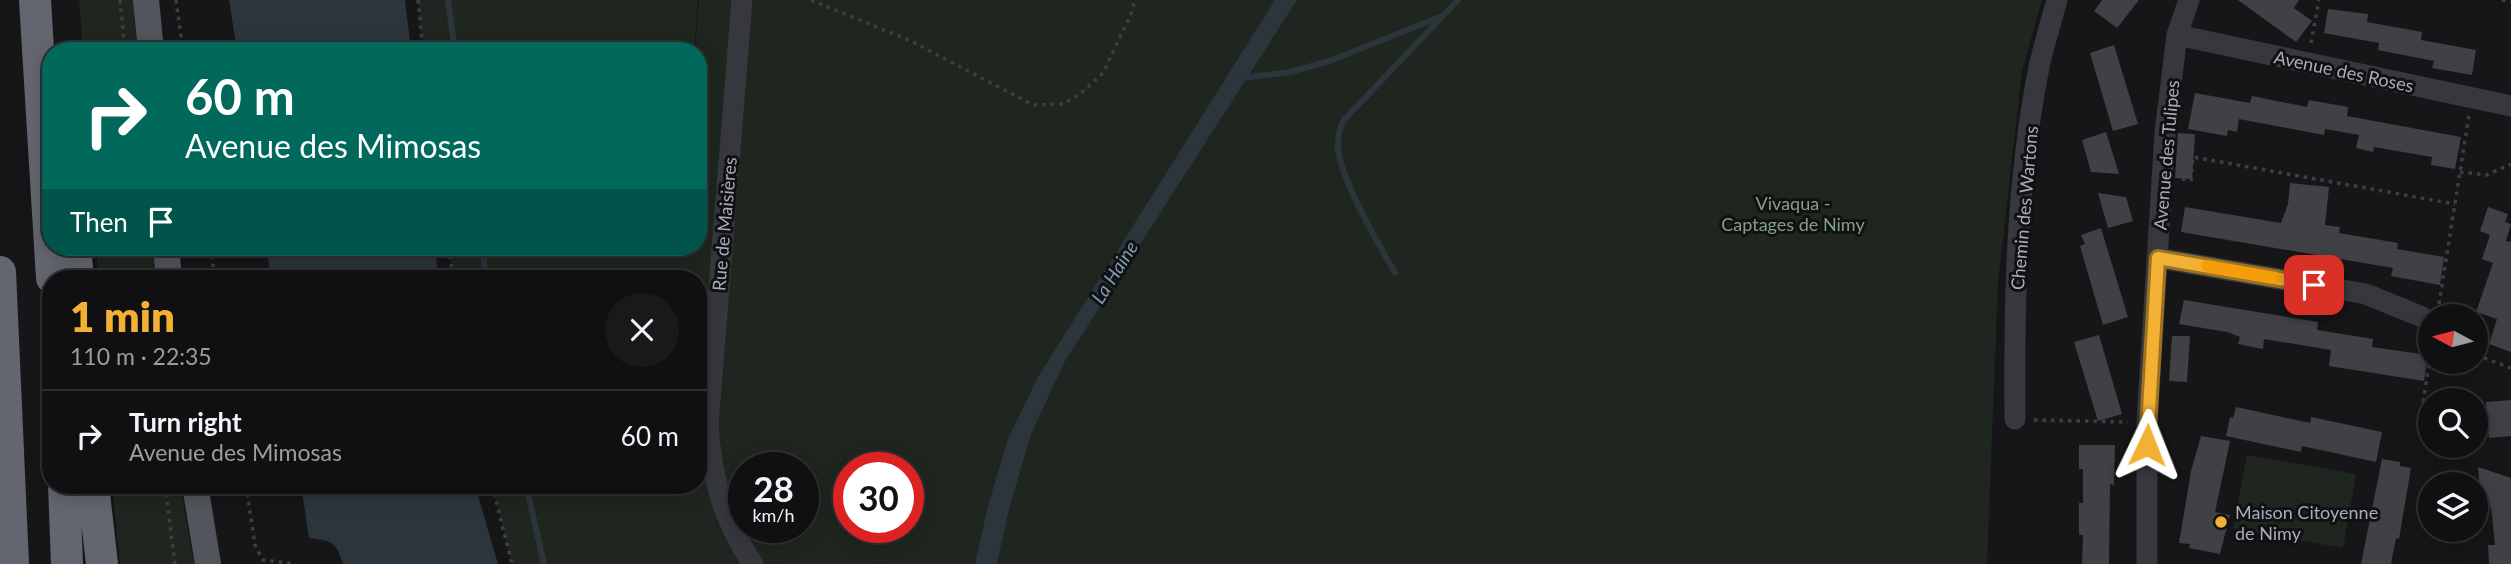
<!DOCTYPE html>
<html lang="en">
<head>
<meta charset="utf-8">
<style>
	:root { --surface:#101012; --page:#19191b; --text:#f1f3f6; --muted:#9c9d9f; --line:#303032; --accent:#f2b134 }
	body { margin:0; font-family:Lato,sans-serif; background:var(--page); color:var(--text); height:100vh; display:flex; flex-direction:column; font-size:26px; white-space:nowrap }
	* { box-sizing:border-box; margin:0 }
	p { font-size:23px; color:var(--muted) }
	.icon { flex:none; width:38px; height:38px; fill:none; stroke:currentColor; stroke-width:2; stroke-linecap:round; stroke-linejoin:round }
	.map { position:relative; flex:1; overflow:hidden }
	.sheet { position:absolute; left:42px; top:270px; width:665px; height:224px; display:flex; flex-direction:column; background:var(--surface); border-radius:28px; box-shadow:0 4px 18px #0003,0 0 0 2px var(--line) }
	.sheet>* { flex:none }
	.banner { position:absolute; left:42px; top:42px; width:665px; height:214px; border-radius:28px; box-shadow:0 4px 18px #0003,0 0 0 2px var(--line); background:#00695c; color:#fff; overflow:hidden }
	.needle { width:46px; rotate:277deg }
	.fabs { position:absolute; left:2418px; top:304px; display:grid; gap:14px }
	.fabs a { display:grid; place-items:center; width:70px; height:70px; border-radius:50%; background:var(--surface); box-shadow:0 4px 18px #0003,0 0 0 2px var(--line); font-size:35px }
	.speed { position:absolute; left:728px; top:452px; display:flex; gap:14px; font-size:35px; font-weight:700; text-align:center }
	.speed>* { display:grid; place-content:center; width:91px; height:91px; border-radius:50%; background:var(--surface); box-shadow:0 4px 18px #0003,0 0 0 2px var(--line); line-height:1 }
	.speed small { font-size:18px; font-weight:400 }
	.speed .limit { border:10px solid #d22; background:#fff; color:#111 }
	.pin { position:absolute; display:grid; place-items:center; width:60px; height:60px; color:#fff; margin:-30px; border-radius:14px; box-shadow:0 4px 10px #0006 }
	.me { position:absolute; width:77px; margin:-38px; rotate:2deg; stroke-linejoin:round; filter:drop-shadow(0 0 5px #0008) }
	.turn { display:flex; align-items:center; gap:24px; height:147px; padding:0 28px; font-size:32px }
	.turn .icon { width:91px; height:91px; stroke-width:2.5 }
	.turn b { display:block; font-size:49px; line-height:60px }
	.then { display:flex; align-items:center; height:66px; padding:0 28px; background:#0003; gap:14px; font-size:26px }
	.round { display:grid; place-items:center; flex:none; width:74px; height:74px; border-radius:37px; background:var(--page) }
	.overview { display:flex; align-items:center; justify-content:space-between; height:119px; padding:0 28px }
	h1 { font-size:42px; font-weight:800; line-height:52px; color:var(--accent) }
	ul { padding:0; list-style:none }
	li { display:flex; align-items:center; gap:21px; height:91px; padding:0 28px; border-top:2px solid var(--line) }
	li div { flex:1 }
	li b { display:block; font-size:26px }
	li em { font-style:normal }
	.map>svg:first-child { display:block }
	.green { fill:#1e261f; fill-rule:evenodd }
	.water { fill:#2c353c }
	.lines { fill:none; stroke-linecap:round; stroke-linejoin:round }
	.stream { stroke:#2c353c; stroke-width:6 }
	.building { fill:#404145 }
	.path { stroke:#3d3f44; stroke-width:3.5; stroke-dasharray:3.5 5; stroke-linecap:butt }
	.minor { stroke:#37383d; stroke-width:21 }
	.major { stroke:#53555c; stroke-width:26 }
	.highway { stroke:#63666e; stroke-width:32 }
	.route-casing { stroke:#9d7322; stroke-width:18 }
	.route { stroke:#f2b134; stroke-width:12 }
	.slow { stroke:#f59e0b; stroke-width:12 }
	.poi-dot { fill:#f2b134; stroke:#111113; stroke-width:2.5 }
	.labels { text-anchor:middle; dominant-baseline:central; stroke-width:6; stroke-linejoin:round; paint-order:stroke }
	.street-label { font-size:18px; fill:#a8adb8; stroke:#111113 }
	.park-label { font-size:18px; fill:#7fa381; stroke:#111113 }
	.poi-label { font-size:18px; fill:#a8adb8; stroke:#111113; text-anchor:start }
	.water-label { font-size:19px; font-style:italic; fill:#7f9bb3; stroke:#111113 }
</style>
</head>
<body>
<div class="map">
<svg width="2511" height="564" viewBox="0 0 2511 564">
	<rect width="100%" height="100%" fill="#161618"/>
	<path class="green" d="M79,0H133L137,51H83Z
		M418,0H698L694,51H423Z
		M699,0H2042L2022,71L1998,283L1987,564H512L492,485H698V278H453L449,247H698V51H695ZM744,467H803V527H744ZM849,467H908V527H849Z
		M96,247H153L156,278H98Z
		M2247,455L2356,474L2343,548L2233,528Z
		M112,485H180L194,564H120Z"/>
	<path class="water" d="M229,0H405L411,51H237Z
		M1275,0H1297L1065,361L1031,434L1009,509L997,564H975L989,502L1008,439L1038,377Z
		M266,247H435L438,278H271Z
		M301,485H475L498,564H343C336,541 332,541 309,538Z"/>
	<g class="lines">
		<path class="stream" d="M448,0L455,51
			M1242,78L1290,72L1330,61L1442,16
			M482,247L486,278
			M1395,273C1378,243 1341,181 1338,148C1337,138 1339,131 1343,121L1458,0
			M526,485L544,564"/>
	</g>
	<path class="building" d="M2102,0H2139L2117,28L2094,11Z
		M2238,0H2299L2294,8L2312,21L2296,42Z
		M2328,9L2368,14L2367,22L2422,32L2421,40L2476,50L2472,75L2432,68L2434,61L2378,50L2379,43L2324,33Z
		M2114,45L2138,124L2113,131L2090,53Z
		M2195,93L2250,103L2252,96L2307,107L2309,100L2348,107L2347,116L2461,137L2455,169L2431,165L2432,157L2374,147L2373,152L2356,148L2359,135L2325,129L2324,135L2239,119L2237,132L2228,130L2227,136L2188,129Z
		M2106,132L2115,161L2119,174L2091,172L2082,140Z
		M2178,133L2195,134L2192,179L2175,178Z
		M2290,183L2329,187L2325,225L2340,227L2339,233L2398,243L2397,249L2444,257L2440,285L2391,276L2393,268L2181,232L2185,207L2281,223L2288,204Z
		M2098,193L2126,197L2133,221L2108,228Z
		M2488,207L2508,214L2505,222L2511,224L2506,241L2511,242V352L2489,344L2497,319L2476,312L2493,263L2482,259L2490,235L2480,231Z
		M2101,228L2128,317L2103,325L2080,246L2085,244L2081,235Z
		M2184,300L2318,322L2317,330L2373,339L2372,347L2428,355L2424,381L2329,366L2331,350L2264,339L2263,349L2238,344L2240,337L2227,332L2179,324Z
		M2099,335L2122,414L2098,421L2074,342Z
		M2172,336H2190L2187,382L2169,381Z
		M2511,400V436L2489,438L2486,402Z
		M2236,407L2310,423L2311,417L2382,432L2376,462L2302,446L2301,452L2226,436L2230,417L2233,418Z
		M2201,436L2230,441L2215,512L2230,515L2220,554L2189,548L2190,544L2179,543L2191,471Z
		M2079,445H2115L2114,485L2110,484L2109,564H2082L2083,535H2079V503H2083V469H2079Z
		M2382,459L2400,462V466L2411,468L2399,539L2396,538L2391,564H2361Z
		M2478,467L2511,478V564H2489L2488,545H2495L2491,507L2481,504Z"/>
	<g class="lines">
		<path class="path" d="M120,0L125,51
			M176,0L183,51
			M418,0L423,51
			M811,0L911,41L1033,105L1063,104L1080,94L1103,73L1131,14L1135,0
			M2502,0L2511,2
			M2311,43L2319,0
			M2460,172L2487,175L2511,164
			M2182,179L2191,180L2193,157L2455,204
			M210,247L215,278
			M449,247L453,278
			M2439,304L2469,115
			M2476,355L2511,368
			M2034,420L2128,422
			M2419,427L2431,353
			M165,485L175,564
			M246,485L255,545L263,560L296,564
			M492,485L512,564"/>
		<path class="minor" d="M742,0L708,425C711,477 724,521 753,564
			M2177,35L2511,106
			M2158,258L2366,294L2422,317
			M2015,419C2014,302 2016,183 2039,67C2044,45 2051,22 2057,0
			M2147,564V422L2165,133L2177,35L2189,0"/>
		<path class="major" d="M146,0L151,51
			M166,247L169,278
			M195,485L208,564"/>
		<path class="highway" d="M35,0L52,278
			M75,247L78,278
			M0,272L13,564
			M64,485L67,564
			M93,485L102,564"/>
	</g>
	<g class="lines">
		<defs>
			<path id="route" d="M2147,445L2158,258L2314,285"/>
		</defs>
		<use href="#route" class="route-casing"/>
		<use href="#route" class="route"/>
		<path class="slow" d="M2207,266L2275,278"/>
	</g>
	<circle class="poi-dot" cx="2221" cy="522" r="7"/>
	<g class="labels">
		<g class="street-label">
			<text transform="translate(2344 71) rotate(12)">Avenue des Roses</text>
			<text transform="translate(2166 155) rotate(-85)">Avenue des Tulipes</text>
			<text transform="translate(2024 208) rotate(-85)">Chemin des Wartons</text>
			<text transform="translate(724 224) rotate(-85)">Rue de Maisières</text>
		</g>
		<g class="park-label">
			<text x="1793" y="203">Vivaqua -<tspan x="1793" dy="21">Captages de Nimy</tspan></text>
		</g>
		<g class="poi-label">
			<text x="2235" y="512">Maison Citoyenne<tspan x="2235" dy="21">de Nimy</tspan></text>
		</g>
		<g class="water-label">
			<text transform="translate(1114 272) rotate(-58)">La Haine</text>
		</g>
	</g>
</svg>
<div class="fabs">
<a><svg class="needle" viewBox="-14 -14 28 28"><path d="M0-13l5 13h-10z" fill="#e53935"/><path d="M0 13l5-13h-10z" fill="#9c9d9f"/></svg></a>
<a><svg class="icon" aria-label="search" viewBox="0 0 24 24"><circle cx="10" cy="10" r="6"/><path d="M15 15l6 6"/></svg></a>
<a><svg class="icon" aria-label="layers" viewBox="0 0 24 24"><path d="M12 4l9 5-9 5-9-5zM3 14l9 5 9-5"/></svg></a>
</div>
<div class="speed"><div>28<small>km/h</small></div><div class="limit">30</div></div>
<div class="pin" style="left:2314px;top:285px;background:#d93025"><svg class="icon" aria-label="arrive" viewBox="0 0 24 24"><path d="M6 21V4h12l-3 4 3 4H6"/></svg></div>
<svg class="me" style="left:2147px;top:445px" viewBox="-20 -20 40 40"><path d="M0-17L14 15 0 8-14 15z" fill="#f2b134" stroke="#fff" stroke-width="4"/></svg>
<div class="banner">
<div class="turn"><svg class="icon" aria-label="right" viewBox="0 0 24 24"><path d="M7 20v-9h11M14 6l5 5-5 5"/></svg><div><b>60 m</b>Avenue des Mimosas</div></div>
<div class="then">Then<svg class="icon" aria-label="arrive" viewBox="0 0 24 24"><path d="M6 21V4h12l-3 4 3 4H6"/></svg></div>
</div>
<section class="sheet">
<div class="overview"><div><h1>1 min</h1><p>110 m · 22:35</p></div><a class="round"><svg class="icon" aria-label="close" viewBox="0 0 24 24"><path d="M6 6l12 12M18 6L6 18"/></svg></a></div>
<ul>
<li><svg class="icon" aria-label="right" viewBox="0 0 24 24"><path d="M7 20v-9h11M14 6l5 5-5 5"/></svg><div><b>Turn right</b><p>Avenue des Mimosas</p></div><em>60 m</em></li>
</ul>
</section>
</div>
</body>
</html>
